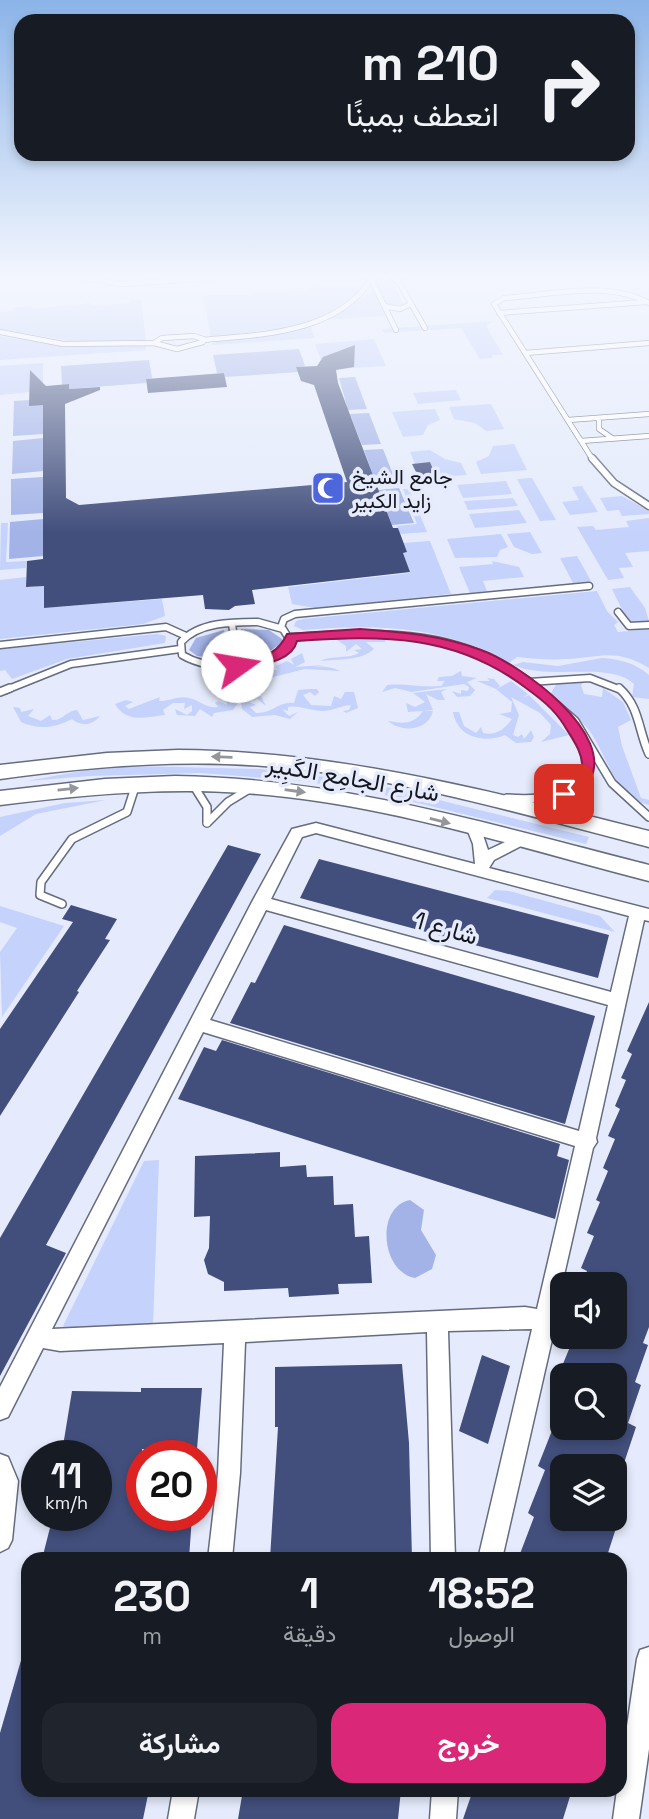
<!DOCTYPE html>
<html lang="ar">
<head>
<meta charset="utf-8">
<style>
	:root { --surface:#171b24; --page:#20242c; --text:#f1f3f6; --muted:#9ea1a6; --accent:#db2777 }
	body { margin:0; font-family:"Space Grotesk",Vazirmatn,sans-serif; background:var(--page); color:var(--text); direction:rtl; height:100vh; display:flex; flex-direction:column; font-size:26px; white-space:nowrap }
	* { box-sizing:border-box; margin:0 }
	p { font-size:23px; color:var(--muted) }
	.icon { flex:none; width:38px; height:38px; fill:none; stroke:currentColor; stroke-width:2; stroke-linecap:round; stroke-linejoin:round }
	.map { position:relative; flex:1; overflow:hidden; direction:ltr }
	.panel { position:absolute; left:21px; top:1552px; width:606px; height:245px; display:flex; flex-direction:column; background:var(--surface); border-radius:21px; box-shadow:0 4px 10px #0003; direction:rtl }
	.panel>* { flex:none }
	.guide { position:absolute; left:14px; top:14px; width:621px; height:147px; border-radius:21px; box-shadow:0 4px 10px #0003; direction:rtl; background:#171b24; color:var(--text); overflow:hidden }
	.controls { position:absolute; left:550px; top:1272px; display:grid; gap:14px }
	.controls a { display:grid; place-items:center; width:77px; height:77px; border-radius:14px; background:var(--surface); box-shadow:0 4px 10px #0003; font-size:35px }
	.speed { position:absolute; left:21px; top:1440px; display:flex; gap:14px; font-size:35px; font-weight:700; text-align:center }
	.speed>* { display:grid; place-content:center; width:91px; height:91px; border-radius:50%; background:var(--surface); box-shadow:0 4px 10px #0003; line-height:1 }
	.speed small { font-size:18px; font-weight:400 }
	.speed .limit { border:10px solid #d22; background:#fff; color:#111 }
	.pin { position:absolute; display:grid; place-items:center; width:60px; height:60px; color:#fff; margin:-30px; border-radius:14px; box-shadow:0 4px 10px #0006 }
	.me { position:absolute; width:77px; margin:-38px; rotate:77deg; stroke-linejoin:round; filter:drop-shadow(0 0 5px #0008) }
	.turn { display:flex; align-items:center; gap:24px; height:147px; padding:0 21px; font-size:32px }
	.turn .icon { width:91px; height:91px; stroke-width:2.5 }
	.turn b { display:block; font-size:49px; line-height:60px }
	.eta { display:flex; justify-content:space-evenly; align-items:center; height:119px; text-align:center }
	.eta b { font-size:42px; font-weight:700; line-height:49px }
	.primary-button { display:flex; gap:14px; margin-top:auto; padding:14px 21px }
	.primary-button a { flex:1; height:80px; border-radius:21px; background:var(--accent); color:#fff; font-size:28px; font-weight:700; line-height:80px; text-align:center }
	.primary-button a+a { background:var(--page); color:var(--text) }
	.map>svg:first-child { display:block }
	.green { fill:#c5d2fb }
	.water { fill:#a3b3e7 }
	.building { fill:#424f7c }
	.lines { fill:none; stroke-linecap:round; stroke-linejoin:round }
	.service-far2-casing { stroke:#666c7f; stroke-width:6 }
	.service-far1-casing { stroke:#666c7f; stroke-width:9 }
	.service-casing { stroke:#666c7f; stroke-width:10 }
	.minor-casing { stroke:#666c7f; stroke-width:3 }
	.tertiary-casing { stroke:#666c7f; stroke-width:4 }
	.secondary-casing { stroke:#666c7f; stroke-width:3 }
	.service-far2 { stroke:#fff; stroke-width:4.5 }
	.service-far1 { stroke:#fff; stroke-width:6 }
	.service { stroke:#fff; stroke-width:7 }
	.minor { fill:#fff; fill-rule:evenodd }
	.tertiary { fill:#fff; fill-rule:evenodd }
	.secondary { fill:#fff; fill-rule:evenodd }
	.oneway { fill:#959699 }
	.route { fill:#db2777; stroke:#8e194d; stroke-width:2 }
	.labels { text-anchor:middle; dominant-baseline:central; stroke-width:7; stroke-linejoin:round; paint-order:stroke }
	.far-poi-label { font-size:21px; fill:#14161d; stroke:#e5ebfc; text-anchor:start }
	.street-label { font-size:24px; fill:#14161d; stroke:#e5ebfc }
</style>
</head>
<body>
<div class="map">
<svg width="649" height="1819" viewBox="0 0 649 1819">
	<rect width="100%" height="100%" fill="#e5ebfc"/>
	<path class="green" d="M374,279H391L404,305H386Z
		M320,287H362C328,328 261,333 211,338L203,295H251V292L308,291L307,288Z
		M371,292H375L387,316L324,320Z
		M131,300H141L146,341L74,342L0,329V312L13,311V308L31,306L32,309L91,303L92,306L131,303Z
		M493,321L486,326L503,355H492V358L480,359L461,328L384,333L382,329Z
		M310,325L315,338L213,345L212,342L262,336Z
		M0,336L66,346H146V350L0,360Z
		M374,339L386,366L335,369L323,365L315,344Z
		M43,363V386L29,392L0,395V366Z
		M456,390L461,400L418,404L413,393Z
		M491,404L504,429L486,431L475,423L454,419L449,407Z
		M435,409L440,420L428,425L423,435L403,437L392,412Z
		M514,444L527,470L481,474L476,462L489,456L493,446Z
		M430,450L445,459L461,463L467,475L437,477L430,462L415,464L410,452Z
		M532,478L556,520L540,521L517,479Z
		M506,481L512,494L463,498L457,485Z
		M582,486L598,512L570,515L562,502L579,500L572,487Z
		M403,489H409L427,532L400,534L397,526L417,524Z
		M622,496L649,511V514L622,516L619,510L607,511L600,498Z
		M513,498L518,506L468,510L464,501Z
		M519,510L527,523L475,528L469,514Z
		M649,518V551L625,553L633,567L619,568L624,578L608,580L577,527L593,526L596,530L629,527L626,521Z
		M1,523H8L6,562L27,561L26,568L0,570Z
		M530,532L542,553L532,554L514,547L507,534Z
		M501,534L508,547L500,550L497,557L455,558L447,539Z
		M430,541L451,594L315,608L292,604L288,587L410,573L403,553L407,552L403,543Z
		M577,556L591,581L573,583L560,558Z
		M492,561L519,567L524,577L483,581L487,591L470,593L459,567L493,564Z
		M26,577L27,587L44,586V608L162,599L165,616L143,624L0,639V580Z
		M630,587L645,608L649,621L633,622L627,620L612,589Z
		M597,591L607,611L618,622L614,625L618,632L649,629V668C615,648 603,657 568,659C550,660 535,659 517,657L509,663C443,625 376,624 303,630L294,626L296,621L303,619Z
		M157,634L166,636L165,643L67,659L12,679L5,670L0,671V649Z
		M387,638L385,642H366L374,649C361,661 337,659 320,661C332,655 350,659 359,653L354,650L362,649L356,644L346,652V646L337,640Z
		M302,653L305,662L295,667L324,665L282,672C300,669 323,662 340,671L305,669L269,678L262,676L266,674L263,671L265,669L277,670L276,666L287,661L294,665L291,659Z
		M602,658C620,659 635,663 649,675V699L632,697L634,684C610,661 550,681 513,665L523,662L558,666Z
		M461,671L462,676L477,678L467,682L475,690L470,696L457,697L452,691L461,694V690L468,691L469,687L464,684L412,692L395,688L382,692L387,685C406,683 422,688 441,686L445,681H437L439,677L452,676Z
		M487,678L494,679L500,686L497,689L511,681L528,694L524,697L529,695L569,735L541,742L550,734L551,725L540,713L511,697L519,715L513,735L518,737L522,734L524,739L531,730L534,737L531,742L516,743L505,735C484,744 457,737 453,712H459L464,726L476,733L481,727L483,733C495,736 505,729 512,719L499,714L511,712L512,702L496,689L477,681H490Z
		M586,680L581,685L584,694L602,697L603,688L623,702L631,720L618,727L622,746L641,798L649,800V805C615,797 608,758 591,733C580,717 562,708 551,693L557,683Z
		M310,689H317L319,692L315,696L310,692L303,695L311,705L331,706L334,696L341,699L345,692H354L358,708L346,713L343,711L349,710L351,705C342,705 333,711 323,711C311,711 299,705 288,707V711L282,709L289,716L298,712L290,719L275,715L252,717L242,709L241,701L261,696L266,706L257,699L249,702L256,705L250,707L256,713C272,714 278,701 294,703L298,690Z
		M447,689L441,692L445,700H438L426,694L433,710L423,711H433C428,731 402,733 388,721C400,723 413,726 423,711L408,712L406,703L415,707L425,702L413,693Z
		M160,697L159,701C170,701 179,695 189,698C200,700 206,709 218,707L215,703L218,701L227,705L226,699L237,700L238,703L233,710L214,713L212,717L200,709L195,716L177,715L175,709L187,715L192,711V705L184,709L185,703H173L163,710L165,715C146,717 127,724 115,704L126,700L133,702L125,706L129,709Z
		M13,707L20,708L21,712L34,709L28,716L41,721L50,715L52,720C62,721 68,710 77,710L83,720L100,716C93,725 81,727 72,719C55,728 39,730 21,722Z
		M136,766L260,769L366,782L589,837L586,844L389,796L304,781L200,773L90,776L27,781L97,768Z
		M106,800L36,814L0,836V817L65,803Z
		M495,890L509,891L600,916L615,932L487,898Z
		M0,906L64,926L2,1017L0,952L17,928L0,922Z
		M159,1160L153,1326L70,1332L63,1326L144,1161Z"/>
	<path class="water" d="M299,349L305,366L297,367L298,372L225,377L224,373H217L213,355Z
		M149,360L152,378L146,379V383L69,389V384L62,385L61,366Z
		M355,377L367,409L348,410L339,378Z
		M29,400L43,405V434L13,436L14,401Z
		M369,413L381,444L362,445L350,414Z
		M43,438V471L12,474L13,441Z
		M383,449L396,482L376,484L364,450Z
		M43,477V513L11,515V479Z
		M399,488L414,523L392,525L379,490Z
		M43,519V556L9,559L10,522Z
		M241,629L269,630L282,639V643L265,654L246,657Z
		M224,630L227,659L197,656L189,650L196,638Z
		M410,1200L424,1210L421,1230L436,1255L432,1269L415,1278C381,1272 375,1207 410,1200Z"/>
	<path class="building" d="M355,345L354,367L336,370L338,383L393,528H398L407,552L403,553L410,572L252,590L255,604L235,606L229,610L205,609L203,595L44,608V586L26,587L27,561L43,559V405L29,406L30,370L46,386L69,384V389L100,387V390L65,404L66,498L79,505L347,482L314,385L301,381L296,367L317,366L323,357Z
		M224,373L227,387L148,393L146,379Z
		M430,462L436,476L419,478L412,464Z
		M228,845L261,854L46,1245L66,1253L0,1376V1238Z
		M319,859L609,935L598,978L300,898Z
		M71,905L117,919L105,939L110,940L77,991L79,992L0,1116V1029L73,922L62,919Z
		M284,925L595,1016L565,1124L230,1023L251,982L255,983Z
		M649,1002V1327L643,1343L648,1345L635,1382L641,1385L628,1423L636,1427L623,1466H562V1519H619L606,1559H518L534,1517L528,1513L545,1470L538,1466L553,1428H614V1376H558L574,1337H614V1284H582L587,1271L581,1268L594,1236L587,1233L600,1202L596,1200L608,1171L603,1168L615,1139L608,1136L620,1109L615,1106L626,1080L621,1078L632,1054L627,1051Z
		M222,1040L560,1144L557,1156L569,1160L555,1219L178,1099L204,1047L216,1051Z
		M280,1152V1167L306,1165L307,1177L333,1176L334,1205L353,1204L355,1237L369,1236L372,1283L338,1284L339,1294L289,1297L288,1288L224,1291V1282L208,1274L204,1260L209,1248L210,1216L194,1217L195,1156Z
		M482,1355L510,1366L488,1444L459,1431Z
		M402,1364L409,1443L412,1559H270L278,1427H275V1367Z
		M141,1388H202L197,1449H142V1516H192L189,1559H42L53,1516H96V1453L62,1452L72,1391L141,1392Z
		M24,1650L28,1651V1790H149L143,1819H0V1733Z
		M243,1790H401L398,1819H238Z
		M473,1790H572L563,1819H463Z"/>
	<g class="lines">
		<defs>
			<path id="service-far2" d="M82,278L122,284L212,278
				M371,279L396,330
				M397,279L425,328
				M384,306L400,309L411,304
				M499,313L646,302
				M0,332L63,344L154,343
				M194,336L203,339V342L177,349L154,343L162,338Z
				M203,340C260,335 338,333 371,279
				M525,353L649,343
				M599,418V429L612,438
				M568,420L649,414
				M581,441L649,436
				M593,460L494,304L504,298C550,295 607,280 649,303"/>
			<path id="service-far1" d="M592,458L614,483L649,506
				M618,612L629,626L649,625
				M258,622L283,629L291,642C266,671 213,673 182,655L181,642C199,622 232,622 258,622Z
				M232,623L237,666
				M281,627L284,619L295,614L589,586
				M291,637C382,632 464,626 539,690
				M0,645L166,627L186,636
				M529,682L590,678L621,690
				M6,690L71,664L180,649"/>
			<path id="service" d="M537,688L575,721L612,783L649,817
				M619,688C640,707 638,730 649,754
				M0,692L10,688
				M192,783L207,807V823
				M507,798C537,800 564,799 586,777L588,757L563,712
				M207,823L228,802L251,788
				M62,904L40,895L41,882L72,839L127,812L136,784"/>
			<path id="minor" d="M316,823L475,864L473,844L467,829L474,824L481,829L488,850L518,836L525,841L523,845L494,860L489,868L649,909V921L644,920L596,1138L597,1142L593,1148L562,1284L556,1322L502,1559H478L532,1329L448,1331L455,1559H431L427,1332L245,1342L240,1473L232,1559H208L218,1473L224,1343L60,1351L43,1348L8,1417L0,1420V1387L252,902L292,829ZM316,833L629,916L611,992L271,899L302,837ZM266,910L608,1005L579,1131L210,1020ZM203,1032L575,1146L537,1309L525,1307L52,1329Z
				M0,1454L8,1457L18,1481L12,1540L8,1548L0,1552Z
				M649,1647V1749L639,1819H613L617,1790H620V1773L637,1659L640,1650Z
				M173,1790H199L194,1819H168Z
				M432,1790H458L456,1819H430Z"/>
			<path id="tertiary" d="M365,278H375L376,279L371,282Z
				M402,278L397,282L392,279V278Z"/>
			<path id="secondary" d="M178,750C340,751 493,792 649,831V847C529,816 409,780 286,768C190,758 95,766 0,779V765L107,753Z
				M175,776C338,778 492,825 649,865V881C516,847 382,802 244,793C162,787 81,795 0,805V791L105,779Z"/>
		</defs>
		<use href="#service-far2" class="service-far2-casing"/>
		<use href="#service-far1" class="service-far1-casing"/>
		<use href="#service" class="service-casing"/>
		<use href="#minor" class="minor-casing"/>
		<use href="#tertiary" class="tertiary-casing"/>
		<use href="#secondary" class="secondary-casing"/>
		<use href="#service-far2" class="service-far2"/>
		<use href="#service-far1" class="service-far1"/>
		<use href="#service" class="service"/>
		<use href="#minor" class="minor"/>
		<use href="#tertiary" class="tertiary"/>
		<use href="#secondary" class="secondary"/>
	</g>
	<defs><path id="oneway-solid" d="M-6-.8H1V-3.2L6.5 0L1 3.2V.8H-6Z" transform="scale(1.75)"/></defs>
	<g class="oneway">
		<use href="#oneway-solid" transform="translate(222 757) rotate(-178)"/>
		<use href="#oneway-solid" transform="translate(68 789) rotate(-6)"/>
		<use href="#oneway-solid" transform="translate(295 791) rotate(8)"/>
		<use href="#oneway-solid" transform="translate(440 821) rotate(14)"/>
	</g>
	<linearGradient id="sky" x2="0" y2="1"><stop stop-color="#8cb4e8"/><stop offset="0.52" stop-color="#f3f6fe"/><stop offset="1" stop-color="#f3f6fe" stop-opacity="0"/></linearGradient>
	<rect width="649" height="533" fill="url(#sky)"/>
	<path class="route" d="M360,629C402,632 441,635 481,650C520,664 618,734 589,782C584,791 574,797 564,800L557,794C564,785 579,783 582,769C584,753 571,737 564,725C554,709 541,699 526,688C455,634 382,635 297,641C292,663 256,665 237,670L231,666C252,648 271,667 287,634Z"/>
	<defs>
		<symbol id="mosque-square" viewBox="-11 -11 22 22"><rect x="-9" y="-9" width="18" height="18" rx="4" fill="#4e66db" stroke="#e5ebfc"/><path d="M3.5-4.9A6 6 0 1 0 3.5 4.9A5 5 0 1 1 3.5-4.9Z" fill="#fff"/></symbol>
	</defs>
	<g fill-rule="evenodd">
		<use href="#mosque-square" x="309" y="469" width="38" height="38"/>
	</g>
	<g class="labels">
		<g class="far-poi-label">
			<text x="352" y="476">جامع الشيخ<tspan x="352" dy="24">زايد الكبير</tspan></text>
		</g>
		<g class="street-label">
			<text transform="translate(353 778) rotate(10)">شارع الجامِع الكَبِير</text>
			<text transform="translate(446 928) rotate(16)">شارع 1</text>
		</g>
	</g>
</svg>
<div class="controls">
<a><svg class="icon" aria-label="sound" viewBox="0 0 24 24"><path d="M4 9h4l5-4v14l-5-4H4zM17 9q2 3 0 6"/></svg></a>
<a><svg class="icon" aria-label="search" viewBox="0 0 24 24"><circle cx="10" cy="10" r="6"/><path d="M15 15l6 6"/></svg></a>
<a><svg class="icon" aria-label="layers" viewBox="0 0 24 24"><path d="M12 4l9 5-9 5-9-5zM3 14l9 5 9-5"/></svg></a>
</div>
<div class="speed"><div>11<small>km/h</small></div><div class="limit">20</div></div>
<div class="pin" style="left:564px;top:794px;background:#d93025"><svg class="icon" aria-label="arrive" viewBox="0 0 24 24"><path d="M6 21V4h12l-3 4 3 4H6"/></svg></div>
<svg class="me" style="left:237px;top:666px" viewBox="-20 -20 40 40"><circle r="19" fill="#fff"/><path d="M0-13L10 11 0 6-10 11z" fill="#db2777"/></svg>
<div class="guide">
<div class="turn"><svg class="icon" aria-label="right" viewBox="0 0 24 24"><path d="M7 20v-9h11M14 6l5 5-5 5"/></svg><div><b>210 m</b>انعطف يمينًا</div></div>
</div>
<section class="panel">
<div class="eta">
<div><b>18:52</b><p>الوصول</p></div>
<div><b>1</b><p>دقيقة</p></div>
<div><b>230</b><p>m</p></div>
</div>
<div class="primary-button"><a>خروج</a><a>مشاركة</a></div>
</section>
</div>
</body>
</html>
